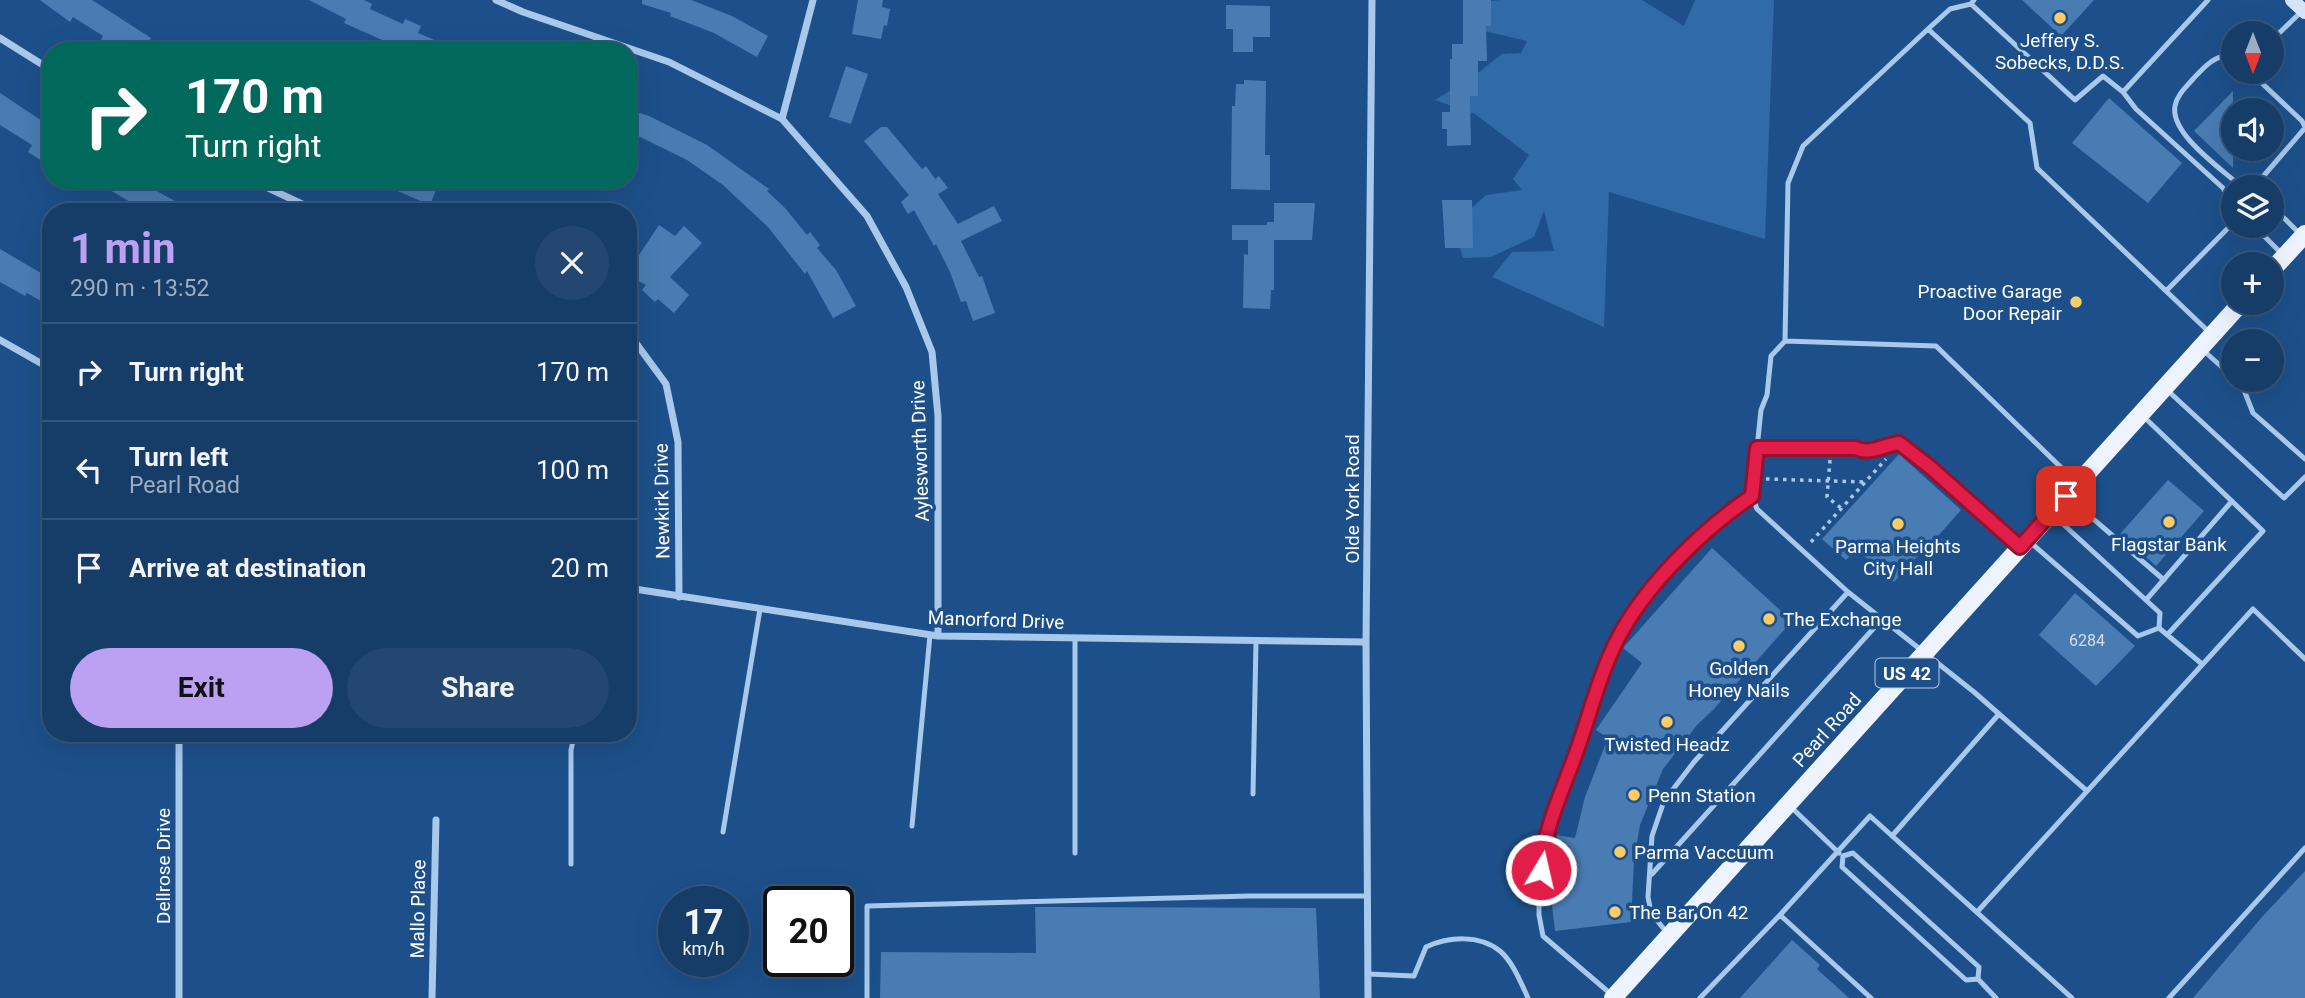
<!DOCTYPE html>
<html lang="en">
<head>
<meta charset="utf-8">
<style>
	:root { --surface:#163c68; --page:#234771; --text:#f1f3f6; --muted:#9eadc0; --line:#35567c; --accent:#bca0f2 }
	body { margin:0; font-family:Roboto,sans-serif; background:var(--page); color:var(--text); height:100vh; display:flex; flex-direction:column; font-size:26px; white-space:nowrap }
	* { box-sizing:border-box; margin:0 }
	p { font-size:23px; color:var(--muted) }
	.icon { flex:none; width:38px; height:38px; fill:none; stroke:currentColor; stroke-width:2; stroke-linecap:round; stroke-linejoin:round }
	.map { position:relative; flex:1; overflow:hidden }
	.drawer { position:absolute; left:42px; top:203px; width:595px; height:539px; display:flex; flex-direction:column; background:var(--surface); border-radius:28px; box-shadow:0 7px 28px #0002,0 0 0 2px var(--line) }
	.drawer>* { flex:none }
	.hud { position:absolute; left:42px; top:42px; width:595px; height:147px; border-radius:28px; box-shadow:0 7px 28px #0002,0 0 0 2px var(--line); background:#00695c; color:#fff; overflow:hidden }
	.needle { width:46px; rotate:180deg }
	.buttons { position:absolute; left:2221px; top:21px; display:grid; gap:14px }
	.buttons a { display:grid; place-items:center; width:63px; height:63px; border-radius:50%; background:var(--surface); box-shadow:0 7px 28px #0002,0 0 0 2px var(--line); font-size:35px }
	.speed { position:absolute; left:658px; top:886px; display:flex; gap:14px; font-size:35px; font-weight:700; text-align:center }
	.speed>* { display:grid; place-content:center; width:91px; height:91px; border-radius:50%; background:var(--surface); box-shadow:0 7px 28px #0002,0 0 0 2px var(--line); line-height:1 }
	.speed small { font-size:18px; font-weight:400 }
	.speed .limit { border:4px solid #111; border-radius:10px; background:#fff; color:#111 }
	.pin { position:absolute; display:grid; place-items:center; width:60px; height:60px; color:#fff; margin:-30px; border-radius:14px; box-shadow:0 4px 10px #0006 }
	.me { position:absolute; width:77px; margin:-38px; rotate:9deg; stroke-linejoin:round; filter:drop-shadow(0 0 5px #0008) }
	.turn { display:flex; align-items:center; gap:24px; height:147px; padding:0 28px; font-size:32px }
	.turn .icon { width:91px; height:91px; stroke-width:2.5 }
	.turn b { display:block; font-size:49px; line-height:60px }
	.round { display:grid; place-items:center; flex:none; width:74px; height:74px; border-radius:37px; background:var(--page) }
	.summary { display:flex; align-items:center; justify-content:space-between; height:119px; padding:0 28px }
	h1 { font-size:42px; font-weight:700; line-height:52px; color:var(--accent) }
	.button { display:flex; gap:14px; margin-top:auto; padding:14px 28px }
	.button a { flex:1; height:80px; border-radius:42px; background:var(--accent); color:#111; font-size:28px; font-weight:700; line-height:80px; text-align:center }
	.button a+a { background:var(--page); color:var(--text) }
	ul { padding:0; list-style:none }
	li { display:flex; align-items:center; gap:21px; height:98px; padding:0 28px; border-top:2px solid var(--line) }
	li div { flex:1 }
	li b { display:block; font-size:26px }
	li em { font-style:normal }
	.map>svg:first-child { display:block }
	.green { fill:#306aa7 }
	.building { fill:#4a7cb4 }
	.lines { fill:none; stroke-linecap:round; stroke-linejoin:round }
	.path { stroke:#a8c9ec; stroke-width:3.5; stroke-dasharray:3.5 5; stroke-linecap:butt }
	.service { stroke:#a8c9ec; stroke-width:5 }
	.minor { stroke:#a8c9ec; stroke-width:7 }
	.secondary { stroke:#d4e5f9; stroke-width:14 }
	.primary { stroke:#edf4ff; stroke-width:18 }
	.route-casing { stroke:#92132f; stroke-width:18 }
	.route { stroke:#e11d48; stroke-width:12 }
	.poi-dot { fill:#fccc66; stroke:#1d508a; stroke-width:2.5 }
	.labels { text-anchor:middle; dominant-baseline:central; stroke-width:7; stroke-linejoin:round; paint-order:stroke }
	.number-label { font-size:16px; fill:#d2deec }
	.shield { fill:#1d508a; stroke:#bbcadc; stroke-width:2 }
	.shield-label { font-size:18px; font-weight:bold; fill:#fff }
	.poi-label { font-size:19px; fill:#fff; stroke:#1d508a }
	.street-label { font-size:19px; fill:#fff; stroke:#1d508a }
</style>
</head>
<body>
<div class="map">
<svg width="2305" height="998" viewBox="0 0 2305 998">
	<rect width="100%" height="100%" fill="#1d508a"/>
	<path class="green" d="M1501,0H1642L1684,26L1695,0H1774L1765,239L1609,192L1604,327L1492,277L1512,252L1554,251L1544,211L1534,237L1491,257L1463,258L1453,225L1486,195L1522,190L1513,179L1529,155L1475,114L1435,100L1474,76L1502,54L1521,53L1527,41L1475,29V25H1491V1Z"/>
	<path class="building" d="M40,0H92L151,38L142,51H123L101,40L103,36L73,17L70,22Z
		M309,0H364L372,4L370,9L403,24L405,19L421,26L418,33L461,51H412L401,46L400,48L344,23L346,19Z
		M642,0H691L732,16L768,36L757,57L714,33L670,16L671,13L642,4Z
		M858,0H883L882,7L890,9L887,26L884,25L881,39L852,34Z
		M1463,0H1491V26H1486L1487,61H1478V96H1470L1471,145L1447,146V129H1442V112H1450V59H1452V44H1463Z
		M2022,0H2094L2061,36Z
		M1226,5L1270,6V37H1253V52H1233V29H1226Z
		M846,66L868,74L851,124L829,117Z
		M1244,80L1266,81L1265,155H1270V190L1231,189L1232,106H1235L1236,84H1244Z
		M2233,91V168L2194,131Z
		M0,93L51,127V147L42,161L28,152L32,145L0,125Z
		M2109,98L2182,163L2148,203L2072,143Z
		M628,109L649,116L707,145L769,189L767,191L785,208L807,235L810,232L820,245L817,248L836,270L856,306L833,318L807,271L805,274L768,227L723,185L687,160L628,131Z
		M881,127H887L922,169L926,166L935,179L939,176L948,188L938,194L958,224L994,206L1002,221L961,241L979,277L982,276L995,313L973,321L966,301L961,302L950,272L936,244L934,246L914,210L908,214L901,202L909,195L864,141Z
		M93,180H158L153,189L195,212H147Z
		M372,180H440L430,205Z
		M1442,200H1472L1473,248H1445Z
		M1274,203H1315L1312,240H1274V290H1271L1270,309L1243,308L1244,254L1248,255V240H1232V225H1267V222H1274Z
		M659,225L675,236L684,226L702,243L670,277L689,295L674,313L658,299L655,302L642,290L646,285L628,276V250L639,255Z
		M0,249L51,279V307L27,293L25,296L0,282Z
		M1899,454L1961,510L1938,536L1944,541L1931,555L1924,549L1894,582L1856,549L1846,560L1822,539Z
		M2168,480L2204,511L2156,566L2120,534Z
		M1712,548L1792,621L1713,710L1697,725L1663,769L1640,825L1634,860L1631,922L1555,931L1551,897L1557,835L1575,838L1585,797L1608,738L1596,730L1642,663L1623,648Z
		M2075,593L2135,646L2096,686L2039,635Z
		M2305,871V998H2193L2262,917Z
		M1035,907L1316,908L1320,998H880L881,952L1036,953Z
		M1792,940L1820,965L1817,969L1849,998H1740Z"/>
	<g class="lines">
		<path class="path" d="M1830,460L1827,497L1841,508
			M1766,479L1865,482
			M1811,542L1886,459"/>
		<path class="service" d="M1974,0L1971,4L2075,100L2103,76L2123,92L2208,0
			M1928,29L1950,9L1971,4
			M2272,40L2303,10
			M2233,54C2214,56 2206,65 2193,79C2186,87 2177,95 2175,106C2170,133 2219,167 2238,184L2249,187
			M2250,72L2302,121L2305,127
			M2123,92L2136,109L2223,188L2233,206
			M2254,187L2305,128
			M2272,206L2300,234
			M2254,226L2282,254
			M2166,291L2233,223
			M1785,341L1771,356L1767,395L1761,410L1752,496L1757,509L1848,592L1974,692L2087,791
			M2204,351L2233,377
			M2236,380L2244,390L2253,413L2305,459
			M2166,389L2284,498L2305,477
			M2143,416L2263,531L2167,635
			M1757,448H1855C1871,455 1883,445 1899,443L1930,467L2018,545
			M2076,482L1936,346L1785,341L1788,183L1803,146L1928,29L2030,123L2037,168L2209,332
			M2069,498L2164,580
			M2052,514L2160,613L2159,628
			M2030,542L2138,636L2159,628
			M2146,600L2232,501
			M2159,628L2202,664
			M1075,638V853
			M1253,794L1256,641
			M1791,807L1839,853
			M912,826L930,635
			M723,832L760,609
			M1892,836L1999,714
			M1853,853L1979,967L1978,979L1966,980L1842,867L1843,856Z
			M571,864V750L575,733
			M1652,874L1882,619
			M1977,912L2253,609L2305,659
			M1780,915L1870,816L2072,998
			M1668,934L1651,913L1648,897L1652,836L1664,801L1694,762L1848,592
			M1368,974L1414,976L1426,947C1448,937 1479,934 1500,951C1513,962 1521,983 1528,998
			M1978,979L1996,998
			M1612,995L1543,936L1539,915V888L1542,851L1550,819L1576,753L1603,673L1623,630L1660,581L1691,547L1722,519L1752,496
			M867,998V906L1250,896H1367
			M1700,998L1780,915L1871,998
			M2169,998L2305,848"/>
		<path class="minor" d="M496,0L523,12L669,62L782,119L867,216L906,287L932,352L938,416V636
			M0,38L51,70
			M782,119L813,0
			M251,180L319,212
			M628,336L633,339L666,384L678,442L679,597
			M0,340L51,369
			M628,588L938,636L1366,642
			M179,998V733
			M432,998L436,820
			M1368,998L1366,642L1372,0"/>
		<path class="secondary" d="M2292,0L2305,12"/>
		<path class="primary" d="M2272,270L2305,234
			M1613,998L2241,303"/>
	</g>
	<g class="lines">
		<defs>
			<path id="route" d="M1541,870C1544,828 1562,792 1576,753C1591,712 1601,667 1623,629C1652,579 1705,528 1752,496L1757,448H1855C1871,455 1883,445 1899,443L1930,467L2020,547L2066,496"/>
		</defs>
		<use href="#route" class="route-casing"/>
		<use href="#route" class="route"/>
	</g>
	<g class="poi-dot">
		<circle cx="2060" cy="18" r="7"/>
		<circle cx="2076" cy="302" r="7"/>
		<circle cx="2169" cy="522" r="7"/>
		<circle cx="1898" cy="524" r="7"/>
		<circle cx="1769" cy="619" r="7"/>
		<circle cx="1739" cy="646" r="7"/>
		<circle cx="1667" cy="722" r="7"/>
		<circle cx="1634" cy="795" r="7"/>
		<circle cx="1620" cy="852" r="7"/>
		<circle cx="1615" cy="912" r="7"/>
	</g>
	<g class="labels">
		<g class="number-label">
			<text x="2087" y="640">6284</text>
		</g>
		<rect class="shield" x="1875.5" y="658.5" width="63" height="29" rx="5"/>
		<g class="shield-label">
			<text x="1907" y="673">US 42</text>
		</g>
		<g class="poi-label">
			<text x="2060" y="40">Jeffery S.<tspan x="2060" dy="22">Sobecks, D.D.S.</tspan></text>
			<text x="2062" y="291" text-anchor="end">Proactive Garage<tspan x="2062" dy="22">Door Repair</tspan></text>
			<text x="2169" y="544">Flagstar Bank</text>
			<text x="1898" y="546">Parma Heights<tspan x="1898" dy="22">City Hall</tspan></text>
			<text x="1783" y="619" text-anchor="start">The Exchange</text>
			<text x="1739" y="668">Golden<tspan x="1739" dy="22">Honey Nails</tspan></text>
			<text x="1667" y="744">Twisted Headz</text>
			<text x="1648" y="795" text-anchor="start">Penn Station</text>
			<text x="1634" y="852" text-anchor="start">Parma Vaccuum</text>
			<text x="1629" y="912" text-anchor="start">The Bar On 42</text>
		</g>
		<g class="street-label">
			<text transform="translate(920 451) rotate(-92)">Aylesworth Drive</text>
			<text transform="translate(1352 499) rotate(-90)">Olde York Road</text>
			<text transform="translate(662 501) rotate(-91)">Newkirk Drive</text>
			<text transform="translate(996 620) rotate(2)">Manorford Drive</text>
			<text transform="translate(1827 730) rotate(-48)">Pearl Road</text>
			<text transform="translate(163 866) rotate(-90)">Dellrose Drive</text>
			<text transform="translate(418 909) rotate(-89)">Mallo Place</text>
		</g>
	</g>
</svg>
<div class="buttons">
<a><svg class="needle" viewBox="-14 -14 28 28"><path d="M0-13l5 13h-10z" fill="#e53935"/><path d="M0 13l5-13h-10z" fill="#9eadc0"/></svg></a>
<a><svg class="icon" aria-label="sound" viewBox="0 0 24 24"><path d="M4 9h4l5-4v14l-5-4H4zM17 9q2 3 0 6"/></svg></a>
<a><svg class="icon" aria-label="layers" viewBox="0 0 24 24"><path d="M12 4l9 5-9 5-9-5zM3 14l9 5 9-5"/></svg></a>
<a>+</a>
<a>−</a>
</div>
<div class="speed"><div>17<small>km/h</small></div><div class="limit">20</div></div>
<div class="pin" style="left:2066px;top:496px;background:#d93025"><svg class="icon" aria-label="arrive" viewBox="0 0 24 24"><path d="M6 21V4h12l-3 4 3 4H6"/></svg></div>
<svg class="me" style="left:1541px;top:870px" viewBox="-20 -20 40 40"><circle r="17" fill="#e11d48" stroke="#fff" stroke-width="3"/><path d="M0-11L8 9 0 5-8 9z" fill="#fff"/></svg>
<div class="hud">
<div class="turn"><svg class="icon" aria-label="right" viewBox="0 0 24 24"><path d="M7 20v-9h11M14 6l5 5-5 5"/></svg><div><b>170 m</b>Turn right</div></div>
</div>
<section class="drawer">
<div class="summary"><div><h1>1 min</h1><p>290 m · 13:52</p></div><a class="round"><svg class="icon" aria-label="close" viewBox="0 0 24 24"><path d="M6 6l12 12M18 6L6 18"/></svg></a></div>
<ul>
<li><svg class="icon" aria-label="right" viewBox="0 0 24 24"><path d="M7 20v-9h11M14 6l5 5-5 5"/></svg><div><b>Turn right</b></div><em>170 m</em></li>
<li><svg class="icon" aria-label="left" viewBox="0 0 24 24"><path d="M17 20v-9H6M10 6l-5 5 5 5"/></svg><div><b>Turn left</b><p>Pearl Road</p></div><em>100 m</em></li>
<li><svg class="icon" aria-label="arrive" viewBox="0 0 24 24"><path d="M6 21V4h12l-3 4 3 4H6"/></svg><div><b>Arrive at destination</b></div><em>20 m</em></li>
</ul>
<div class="button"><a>Exit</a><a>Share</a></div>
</section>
</div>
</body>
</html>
